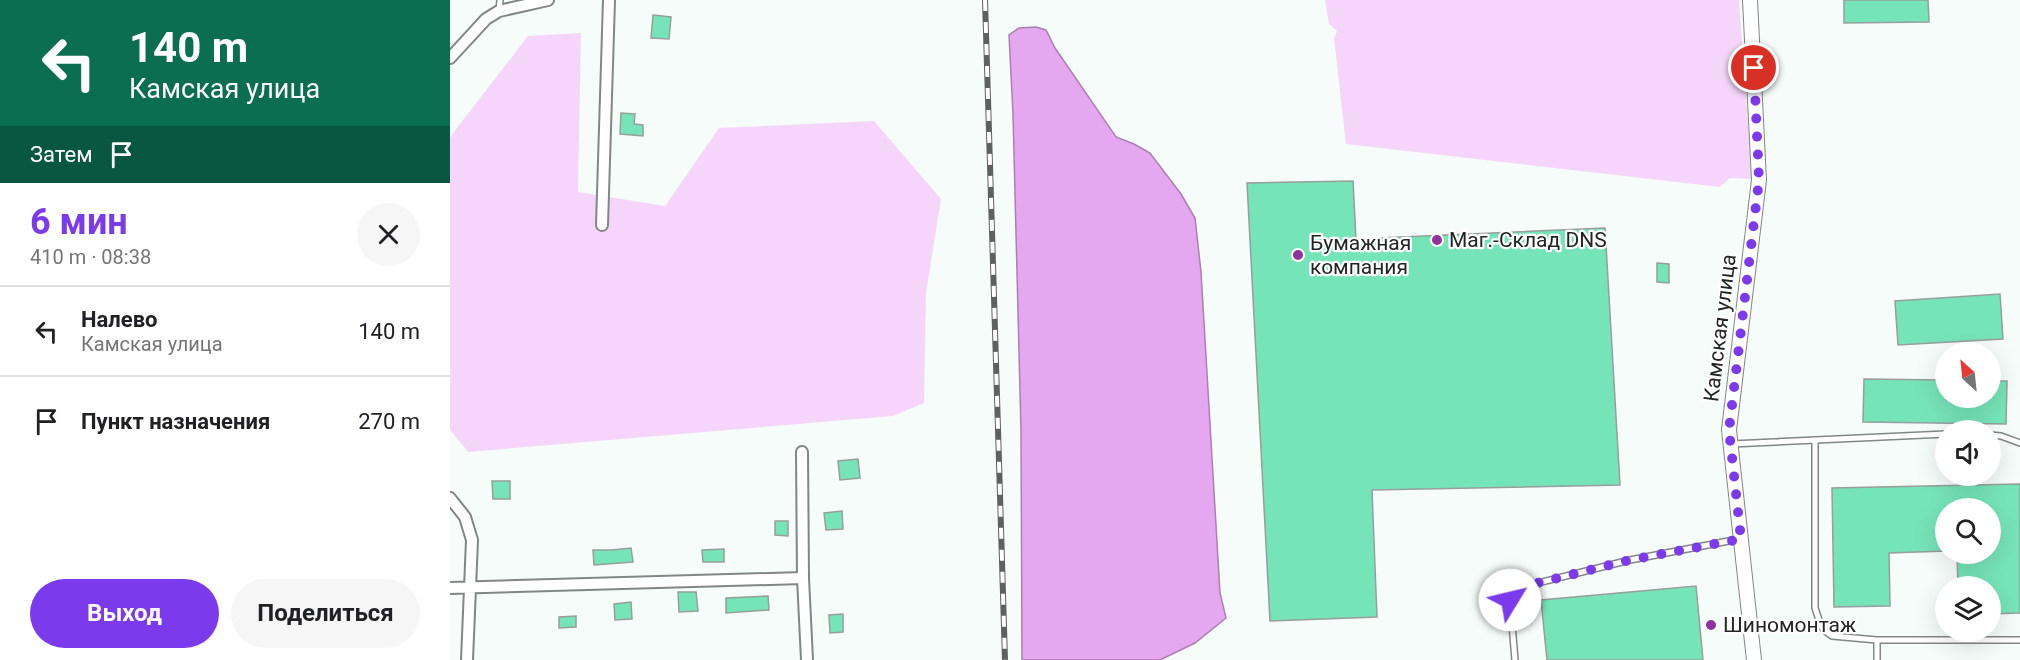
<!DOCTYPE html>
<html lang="ru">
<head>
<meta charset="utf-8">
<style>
	:root { --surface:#fff; --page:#f6f6f6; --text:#202124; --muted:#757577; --line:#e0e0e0; --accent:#7c3aed }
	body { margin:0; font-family:Roboto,sans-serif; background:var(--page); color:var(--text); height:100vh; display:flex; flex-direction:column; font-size:22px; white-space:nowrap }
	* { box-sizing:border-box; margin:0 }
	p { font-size:20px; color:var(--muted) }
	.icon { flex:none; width:33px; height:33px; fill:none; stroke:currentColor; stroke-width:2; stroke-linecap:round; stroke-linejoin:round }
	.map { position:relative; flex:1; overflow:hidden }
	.panel { display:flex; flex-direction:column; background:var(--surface); width:450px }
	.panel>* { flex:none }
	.guide { background:#0b6e4f; color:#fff; overflow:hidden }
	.needle { width:39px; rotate:333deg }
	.buttons { position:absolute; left:1485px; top:342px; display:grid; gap:12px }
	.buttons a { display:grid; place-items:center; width:66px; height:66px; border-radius:50%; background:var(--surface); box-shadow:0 6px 24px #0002; font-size:30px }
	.pin { position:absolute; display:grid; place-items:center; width:51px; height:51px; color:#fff; margin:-26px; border:3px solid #fff; border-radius:50%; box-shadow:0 2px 6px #0007 }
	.me { position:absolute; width:66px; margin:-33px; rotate:54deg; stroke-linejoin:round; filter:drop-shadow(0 0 4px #0008) }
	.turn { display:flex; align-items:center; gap:21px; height:126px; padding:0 30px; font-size:27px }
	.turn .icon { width:78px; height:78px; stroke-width:2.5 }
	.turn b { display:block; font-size:42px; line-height:51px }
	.then { display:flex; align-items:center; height:57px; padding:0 30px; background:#0003; gap:12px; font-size:22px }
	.round { display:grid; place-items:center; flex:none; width:63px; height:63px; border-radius:32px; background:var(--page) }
	.head { display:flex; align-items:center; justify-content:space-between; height:102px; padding:0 30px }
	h1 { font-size:36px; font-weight:700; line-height:45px; color:var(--accent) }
	.cta { display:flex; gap:12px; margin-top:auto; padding:12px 30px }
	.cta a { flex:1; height:69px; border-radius:36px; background:var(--accent); color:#fff; font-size:24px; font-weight:700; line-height:69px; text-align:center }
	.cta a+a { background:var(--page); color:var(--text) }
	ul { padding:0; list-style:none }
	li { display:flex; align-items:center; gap:18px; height:90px; padding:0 30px; border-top:2px solid var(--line) }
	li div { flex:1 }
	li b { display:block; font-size:22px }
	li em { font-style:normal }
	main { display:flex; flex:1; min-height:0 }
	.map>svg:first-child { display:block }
	.green { fill:#f5d6fa }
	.water { fill:#e5a7ef; stroke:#aa80b2; stroke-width:1.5 }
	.building { fill:#76e4b9; stroke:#979e9b; stroke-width:1.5 }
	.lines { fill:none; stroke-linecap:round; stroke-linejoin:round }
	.service-casing { stroke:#818784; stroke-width:8 }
	.minor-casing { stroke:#818784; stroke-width:14 }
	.secondary-casing { stroke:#818784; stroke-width:16 }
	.service { stroke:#fff; stroke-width:5 }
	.minor { stroke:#fff; stroke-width:10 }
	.secondary { stroke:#fff; stroke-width:14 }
	.rail-casing { stroke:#5d615f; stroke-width:6 }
	.rail { stroke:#fff; stroke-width:4; stroke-dasharray:11; stroke-linecap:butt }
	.route { stroke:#7c3aed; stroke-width:10; stroke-dasharray:0 18 }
	.poi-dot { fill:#8f339e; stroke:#fff; stroke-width:2 }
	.labels { text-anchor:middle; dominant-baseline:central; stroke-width:4.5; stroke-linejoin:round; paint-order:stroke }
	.poi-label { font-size:21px; fill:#222523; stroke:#fff; text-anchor:start }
	.street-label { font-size:21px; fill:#222523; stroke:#fff }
</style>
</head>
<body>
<main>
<section class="panel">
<div class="guide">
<div class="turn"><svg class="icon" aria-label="left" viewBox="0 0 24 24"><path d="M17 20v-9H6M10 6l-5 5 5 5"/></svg><div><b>140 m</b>Камская улица</div></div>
<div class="then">Затем<svg class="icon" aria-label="arrive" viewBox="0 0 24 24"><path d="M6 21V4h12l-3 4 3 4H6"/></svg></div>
</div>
<div class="head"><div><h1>6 мин</h1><p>410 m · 08:38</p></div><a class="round"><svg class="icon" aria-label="close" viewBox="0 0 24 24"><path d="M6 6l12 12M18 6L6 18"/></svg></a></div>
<ul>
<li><svg class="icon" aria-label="left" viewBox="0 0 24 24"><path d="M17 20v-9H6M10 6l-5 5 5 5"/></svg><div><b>Налево</b><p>Камская улица</p></div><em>140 m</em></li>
<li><svg class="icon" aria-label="arrive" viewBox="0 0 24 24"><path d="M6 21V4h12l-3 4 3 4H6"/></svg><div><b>Пункт назначения</b></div><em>270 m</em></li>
</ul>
<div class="cta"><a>Выход</a><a>Поделиться</a></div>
</section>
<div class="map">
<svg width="1570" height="660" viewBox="0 0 1570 660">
	<rect width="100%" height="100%" fill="#f5fcf9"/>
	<path class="green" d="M875,0H1289L1302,179L1280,178L1270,187L896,144L884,38L887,31L879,24Z
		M131,33L128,192L215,206L269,128L424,121L491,199L476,293L474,403L443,416L18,452L0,430V137L78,36Z"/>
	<path class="water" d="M586,27L596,30L605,48L666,137L684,144L700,153L731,194L745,218L751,272L770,593L776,618L745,643L710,660H572L571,431L563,114L559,35L569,28Z"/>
	<path class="building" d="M1394,0H1478L1479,22L1394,23Z
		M203,15L221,17L219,39L201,38Z
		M171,113L185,114L184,124L193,125V136L170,134Z
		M903,181L906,239L1155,228L1170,485L922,490L927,617L820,621L797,183Z
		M1207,263L1219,264V283L1207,282Z
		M1550,294L1553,339L1448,345L1445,301Z
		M1414,379L1496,380V398H1540V381H1557L1556,424L1413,422Z
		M408,459L410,478L390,480L388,461Z
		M42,481H60V499H43Z
		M1570,484V613L1540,614V586H1508L1507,554H1540V508H1496V551L1439,553L1440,606L1384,607L1382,488Z
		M392,511L393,529L376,530L374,513Z
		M325,521H338V536L325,535Z
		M181,548L183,562L144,565L143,550H161Z
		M274,549V562H253L252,550Z
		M1246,586L1253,660H1097L1091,600Z
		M228,592H246L248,611L229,612Z
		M318,596L319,610L276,613V598Z
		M181,602L182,619L165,620L164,604Z
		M393,614V632L380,633L379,615Z
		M126,616V627L109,628V617Z"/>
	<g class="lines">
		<defs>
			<path id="service" d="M49,11L50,0
				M1540,435L1551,436L1570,443
				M1365,440V608L1371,626L1375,631L1382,636L1427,640H1570
				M1282,444L1496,434
				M1427,640V660
				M1065,660L1060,600L1063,593L1068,588L1180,560L1289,539"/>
			<path id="minor" d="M0,58L36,19L49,11L98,0
				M152,225L159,0
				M352,452L353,578L357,660
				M0,498L15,517L22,540L17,660
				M0,588L353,578"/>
			<path id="secondary" d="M1300,0L1309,180L1279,430L1304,660"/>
		</defs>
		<use href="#service" class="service-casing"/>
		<use href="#minor" class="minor-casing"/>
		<use href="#secondary" class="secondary-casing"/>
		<use href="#service" class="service"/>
		<use href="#minor" class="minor"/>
		<use href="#secondary" class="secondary"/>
		<defs>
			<path id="rail" d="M535,0L555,660"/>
		</defs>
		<use href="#rail" class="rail-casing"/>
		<use href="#rail" class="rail"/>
	</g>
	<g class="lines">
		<path class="route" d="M1060,600L1063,593L1068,588L1180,560L1291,539L1279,430L1309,180L1304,68"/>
	</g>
	<g class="poi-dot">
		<circle cx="987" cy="240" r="6"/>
		<circle cx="848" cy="255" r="6"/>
		<circle cx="1261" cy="625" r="6"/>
	</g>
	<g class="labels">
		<g class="poi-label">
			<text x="999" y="240">Маг.-Склад DNS</text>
			<text x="860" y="243">Бумажная<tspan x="860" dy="24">компания</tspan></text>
			<text x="1273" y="625">Шиномонтаж</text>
		</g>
		<g class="street-label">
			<text transform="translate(1270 328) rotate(-83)">Камская улица</text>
		</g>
	</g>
</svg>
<div class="buttons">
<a><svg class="needle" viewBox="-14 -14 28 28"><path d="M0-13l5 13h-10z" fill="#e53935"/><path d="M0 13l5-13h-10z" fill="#757577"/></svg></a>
<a><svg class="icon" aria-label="sound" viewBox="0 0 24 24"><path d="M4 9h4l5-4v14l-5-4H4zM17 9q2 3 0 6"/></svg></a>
<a><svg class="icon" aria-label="search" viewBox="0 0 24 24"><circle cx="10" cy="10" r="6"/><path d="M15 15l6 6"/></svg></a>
<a><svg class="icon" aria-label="layers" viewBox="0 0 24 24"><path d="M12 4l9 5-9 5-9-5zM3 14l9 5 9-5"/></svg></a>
</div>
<div class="pin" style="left:1304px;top:68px;background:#d93025"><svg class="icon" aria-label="arrive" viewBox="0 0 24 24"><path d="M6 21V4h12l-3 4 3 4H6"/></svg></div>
<svg class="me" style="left:1060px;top:600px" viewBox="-20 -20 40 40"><circle r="19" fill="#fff"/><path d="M0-13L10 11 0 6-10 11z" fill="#7c3aed"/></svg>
</div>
</main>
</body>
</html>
